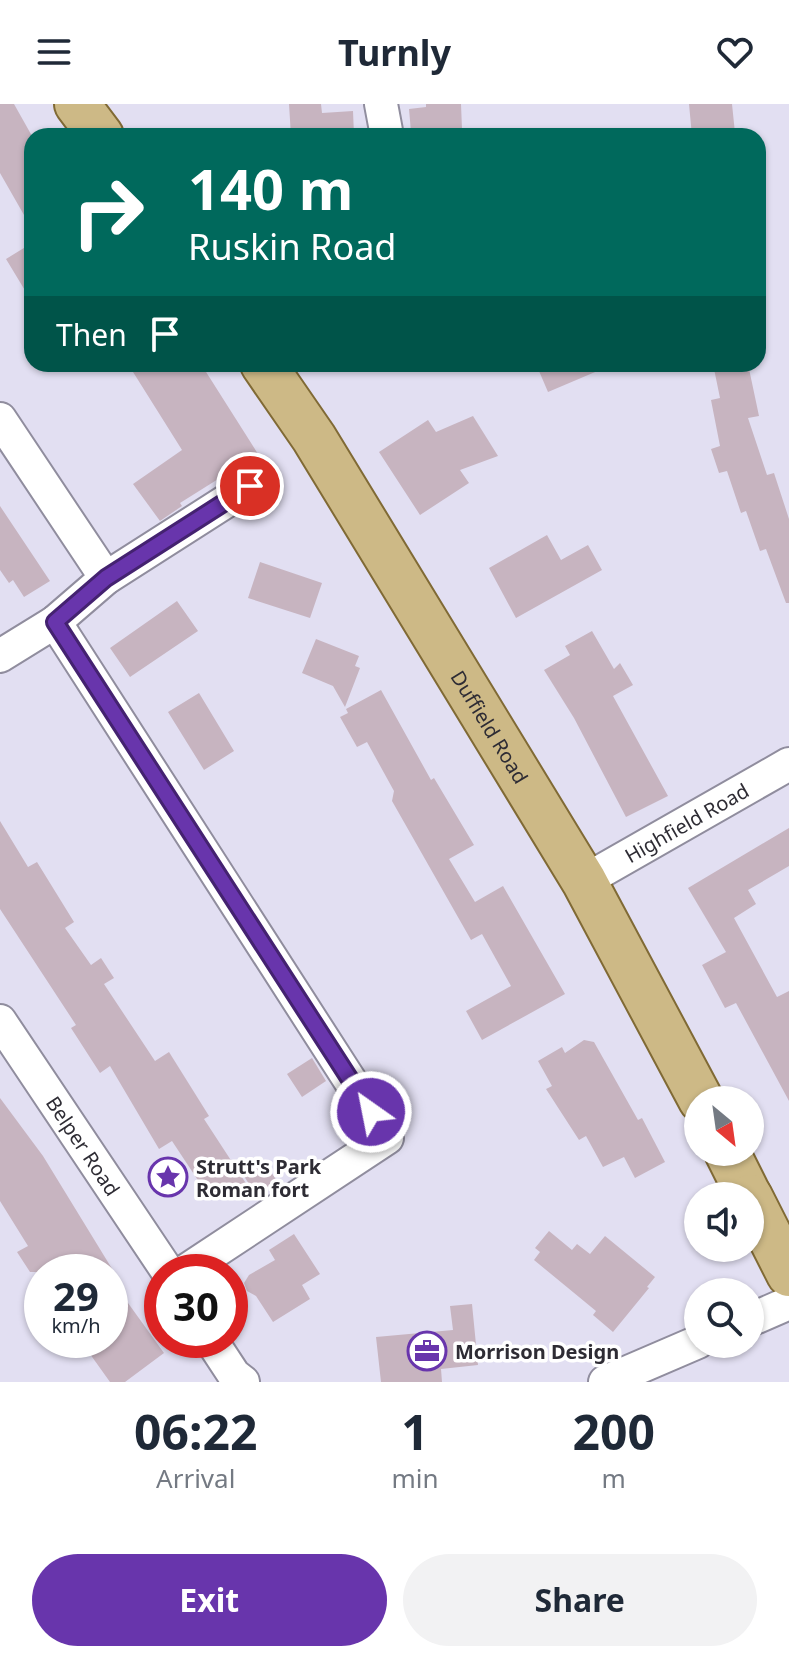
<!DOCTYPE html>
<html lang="en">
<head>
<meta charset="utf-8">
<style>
	:root { --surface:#fff; --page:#f2f2f3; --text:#1f2937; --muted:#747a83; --accent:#6835ac }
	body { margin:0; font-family:"Noto Sans",sans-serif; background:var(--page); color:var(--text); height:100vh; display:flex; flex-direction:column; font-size:30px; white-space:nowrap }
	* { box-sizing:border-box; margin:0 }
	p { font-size:26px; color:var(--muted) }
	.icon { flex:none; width:44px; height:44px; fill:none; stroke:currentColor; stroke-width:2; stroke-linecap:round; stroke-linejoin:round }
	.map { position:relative; height:1278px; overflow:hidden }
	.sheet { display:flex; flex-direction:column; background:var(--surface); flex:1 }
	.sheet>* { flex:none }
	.guide { position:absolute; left:24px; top:24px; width:742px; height:244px; border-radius:24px; box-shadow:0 2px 6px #0004; background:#00695c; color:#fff; overflow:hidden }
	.needle { width:52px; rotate:151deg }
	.buttons { position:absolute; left:684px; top:982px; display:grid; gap:16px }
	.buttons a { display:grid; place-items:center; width:80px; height:80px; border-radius:50%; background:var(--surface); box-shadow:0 2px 6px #0004; font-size:40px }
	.speed { position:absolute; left:24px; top:1150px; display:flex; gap:16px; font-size:40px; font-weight:700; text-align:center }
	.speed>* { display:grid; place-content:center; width:104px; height:104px; border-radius:50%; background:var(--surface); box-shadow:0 2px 6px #0004; line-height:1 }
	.speed small { font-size:20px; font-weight:400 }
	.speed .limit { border:12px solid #d22; background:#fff; color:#111 }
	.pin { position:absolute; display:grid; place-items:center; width:68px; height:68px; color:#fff; margin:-34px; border:4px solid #fff; border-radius:50%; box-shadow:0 2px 8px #0007 }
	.me { position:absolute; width:88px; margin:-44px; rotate:327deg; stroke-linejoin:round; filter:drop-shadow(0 0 6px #0008) }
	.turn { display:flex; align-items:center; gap:28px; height:168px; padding:0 32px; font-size:36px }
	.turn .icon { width:104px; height:104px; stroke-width:2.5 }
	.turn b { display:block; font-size:56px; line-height:68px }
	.then { display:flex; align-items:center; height:76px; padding:0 32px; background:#0003; gap:16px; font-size:30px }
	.eta { display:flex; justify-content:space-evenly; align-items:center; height:136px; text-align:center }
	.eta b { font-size:48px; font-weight:700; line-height:56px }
	.cta { display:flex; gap:16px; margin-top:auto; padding:16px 32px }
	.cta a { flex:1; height:92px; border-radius:48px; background:var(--accent); color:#fff; font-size:32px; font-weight:700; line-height:92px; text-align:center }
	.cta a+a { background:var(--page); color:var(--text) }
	header { display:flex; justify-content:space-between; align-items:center; height:104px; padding:0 32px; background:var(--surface); font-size:36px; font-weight:700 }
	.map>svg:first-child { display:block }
	.building { fill:#c7b4c0 }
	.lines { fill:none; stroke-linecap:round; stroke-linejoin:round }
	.minor-casing { stroke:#908d9e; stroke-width:36 }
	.primary-casing { stroke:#806a35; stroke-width:48 }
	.minor { stroke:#fff; stroke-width:32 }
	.primary { stroke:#cdb986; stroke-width:44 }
	.route-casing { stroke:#442270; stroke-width:20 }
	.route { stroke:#6835ac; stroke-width:14 }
	.labels { text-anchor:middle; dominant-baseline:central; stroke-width:7; stroke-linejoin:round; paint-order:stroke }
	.street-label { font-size:20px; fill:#2e2c34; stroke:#fff }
	.poi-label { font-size:20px; font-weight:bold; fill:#2e2c34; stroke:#fff; text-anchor:start }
</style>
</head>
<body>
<header><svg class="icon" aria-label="menu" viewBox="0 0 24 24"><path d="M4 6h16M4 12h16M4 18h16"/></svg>Turnly<svg class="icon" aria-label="heart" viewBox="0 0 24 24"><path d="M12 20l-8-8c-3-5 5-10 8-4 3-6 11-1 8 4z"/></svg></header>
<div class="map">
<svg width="789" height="1278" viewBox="0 0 789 1278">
	<rect width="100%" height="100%" fill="#e2dff2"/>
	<path class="building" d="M0,0H14L32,32V125L0,69Z
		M289,0H321L322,9L353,7L354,31L291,32Z
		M426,0H461L462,25L411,28L409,5L426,3Z
		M689,0H732L735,29L692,32Z
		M32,139V198L6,155Z
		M128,260H201L258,350L180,399L182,402L160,417L133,380L182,346Z
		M536,260H614L548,288Z
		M713,260H748L759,312L748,314L767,371L774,369L789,415V499H786L766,445L760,447L746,407L741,409L727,367L719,369L711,345L720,342L711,296L720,294Z
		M473,312L498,352L460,366L469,379L420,411L379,348L428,316L436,328Z
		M0,402L50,477L24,493L13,476L9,479L0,466Z
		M547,431L561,456L588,441L602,466L516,514L489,464Z
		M260,458L322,479L310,514L248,494Z
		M177,497L198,527L130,573L110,544Z
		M592,527L614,565L620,559L633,581L613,592L668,692L626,713L574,614L544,566L570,551L565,542Z
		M316,535L359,552L355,562L360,564L345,603L333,582L302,569Z
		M381,586L431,676L434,674L474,741L449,755L475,798L503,782L565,890L482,936L466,907L511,882L482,830L471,836L392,697L394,687L367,638L357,643L340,613L348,609L346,605Z
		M199,589L234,647L204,666L168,608Z
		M0,717L28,763L37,758L74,818L65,824L91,861L101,854L114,874L104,880L155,957L169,948L209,1012L204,1015L249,1084L231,1096L225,1087L211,1096L172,1037L159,1045L110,962L100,969L71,924L76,921L0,805Z
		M789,724V762L748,786L756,800L734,814L777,893L789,887V997L736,899L725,904L702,861L726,848L688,784Z
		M584,936L594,938L638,1016L642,1014L665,1058L635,1074L624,1053L603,1063L586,1032L579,1036L546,985L552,982L538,957L562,943L565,949Z
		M312,954L326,977L302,993L287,970Z
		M0,994L43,1052L114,1168H30L17,1148L28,1142L0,1097Z
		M263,1056L277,1077L256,1091L242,1069Z
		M549,1127L572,1146L577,1140L590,1150L605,1132L655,1173L647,1183L649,1184L613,1228L593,1211L596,1207L534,1156L540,1148L535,1144Z
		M294,1130L320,1170L302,1181L310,1195L273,1218L256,1192L247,1187L244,1179L249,1171L275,1156L269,1146Z
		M110,1174L164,1249L125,1278H110L80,1236H110Z
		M472,1200L478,1261L441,1265L442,1278H381L376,1233L453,1226L450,1202Z"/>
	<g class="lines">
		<defs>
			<g id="minor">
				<path d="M381,0L387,32"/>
				<path d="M0,315L106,474"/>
				<path d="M55,518L387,1034L184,1168"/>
				<path d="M0,552L55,518L106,474L250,382"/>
				<path id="s1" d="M584,777L789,660"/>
				<path id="s2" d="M0,917L168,1168"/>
				<path d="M750,1216L789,1199"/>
				<path d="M211,1236L234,1271L243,1278"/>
				<path d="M605,1278L698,1238"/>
			</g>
			<g id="primary">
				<path d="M77,0L101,32"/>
				<path id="s3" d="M263,260L314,334L584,777L701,996"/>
				<path d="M727,1048L749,1092"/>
				<path d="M750,1093L789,1170"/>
			</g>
		</defs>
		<use href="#minor" class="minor-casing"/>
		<use href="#primary" class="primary-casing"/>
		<use href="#minor" class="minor"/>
		<use href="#primary" class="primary"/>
	</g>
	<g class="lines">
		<defs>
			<path id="route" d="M250,382L106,474L55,518L371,1008"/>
		</defs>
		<use href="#route" class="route-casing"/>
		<use href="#route" class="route"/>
	</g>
	<defs>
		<symbol id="sight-ring" viewBox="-11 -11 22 22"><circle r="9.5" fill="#fff" stroke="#6835ac" stroke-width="1.5"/><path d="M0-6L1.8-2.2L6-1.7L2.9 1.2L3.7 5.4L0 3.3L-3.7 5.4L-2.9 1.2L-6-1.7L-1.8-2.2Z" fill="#6835ac"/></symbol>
		<symbol id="office-ring" viewBox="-11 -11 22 22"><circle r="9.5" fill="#fff" stroke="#6835ac" stroke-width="1.5"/><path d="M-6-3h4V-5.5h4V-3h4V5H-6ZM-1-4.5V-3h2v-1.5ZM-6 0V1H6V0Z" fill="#6835ac"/></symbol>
	</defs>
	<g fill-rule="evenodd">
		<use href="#sight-ring" x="146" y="1051" width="44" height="44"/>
		<use href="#office-ring" x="405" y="1225" width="44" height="44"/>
	</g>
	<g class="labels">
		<g class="street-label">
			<text stroke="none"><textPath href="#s3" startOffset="428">Duffield Road</textPath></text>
			<text stroke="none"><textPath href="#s1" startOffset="118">Highfield Road</textPath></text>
			<text stroke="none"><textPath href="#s2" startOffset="150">Belper Road</textPath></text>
		</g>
		<g class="poi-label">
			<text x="196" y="1062">Strutt's Park<tspan x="196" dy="23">Roman fort</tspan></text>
			<text x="455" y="1247">Morrison Design</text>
		</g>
	</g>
</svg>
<div class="buttons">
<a><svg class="needle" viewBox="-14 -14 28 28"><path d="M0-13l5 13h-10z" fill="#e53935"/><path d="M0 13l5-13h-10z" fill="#747a83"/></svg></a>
<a><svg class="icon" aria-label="sound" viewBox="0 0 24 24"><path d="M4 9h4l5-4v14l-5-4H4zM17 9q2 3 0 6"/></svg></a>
<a><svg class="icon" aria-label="search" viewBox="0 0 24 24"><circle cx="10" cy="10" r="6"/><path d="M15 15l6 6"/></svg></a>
</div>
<div class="speed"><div>29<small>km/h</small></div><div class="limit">30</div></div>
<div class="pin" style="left:250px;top:382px;background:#d93025"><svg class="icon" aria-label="arrive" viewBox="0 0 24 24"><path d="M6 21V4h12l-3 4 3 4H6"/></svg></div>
<svg class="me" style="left:371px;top:1008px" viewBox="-20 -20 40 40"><circle r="17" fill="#6835ac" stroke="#fff" stroke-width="3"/><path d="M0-11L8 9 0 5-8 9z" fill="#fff"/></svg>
<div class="guide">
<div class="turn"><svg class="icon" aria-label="right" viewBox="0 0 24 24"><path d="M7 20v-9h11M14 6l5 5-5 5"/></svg><div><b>140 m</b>Ruskin Road</div></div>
<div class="then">Then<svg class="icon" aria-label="arrive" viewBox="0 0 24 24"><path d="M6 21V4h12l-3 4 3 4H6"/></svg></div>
</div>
</div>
<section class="sheet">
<div class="eta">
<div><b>06:22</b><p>Arrival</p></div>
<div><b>1</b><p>min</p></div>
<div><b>200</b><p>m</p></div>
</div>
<div class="cta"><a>Exit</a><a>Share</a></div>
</section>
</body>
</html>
